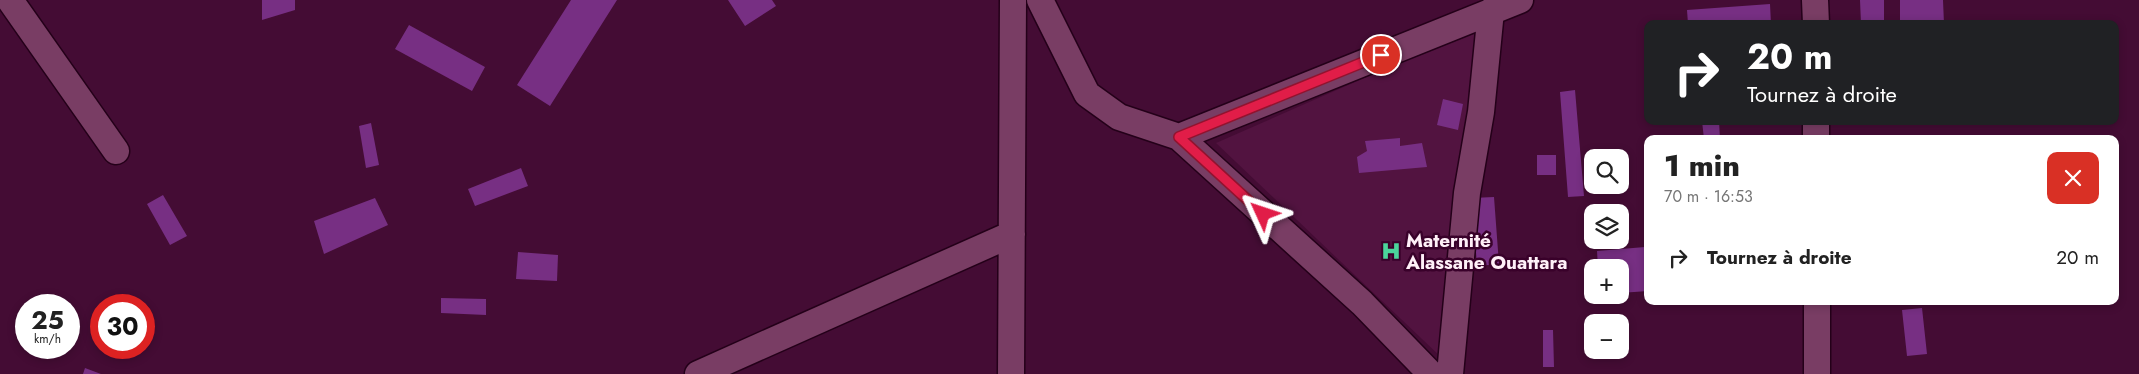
<!DOCTYPE html>
<html lang="fr">
<head>
<meta charset="utf-8">
<style>
	:root { --surface:#fff; --page:#f2f2f2; --text:#222; --muted:#767676 }
	body { margin:0; font-family:Jost,sans-serif; background:var(--page); color:var(--text); height:100vh; display:flex; flex-direction:column; font-size:19px; white-space:nowrap }
	* { box-sizing:border-box; margin:0 }
	p { font-size:16px; color:var(--muted) }
	.icon { flex:none; width:28px; height:28px; fill:none; stroke:currentColor; stroke-width:2; stroke-linecap:round; stroke-linejoin:round }
	.map { position:relative; flex:1; overflow:hidden }
	.details { position:absolute; left:1644px; top:135px; width:475px; height:170px; display:flex; flex-direction:column; background:var(--surface); border-radius:10px; box-shadow:0 2px 8px #0003 }
	.details>* { flex:none }
	.banner { position:absolute; left:1644px; top:20px; width:475px; height:105px; border-radius:10px; box-shadow:0 2px 8px #0003; background:#202124; color:#fff; overflow:hidden }
	.controls { position:absolute; left:1584px; top:149px; display:grid; gap:10px }
	.controls a { display:grid; place-items:center; width:45px; height:45px; border-radius:10px; background:var(--surface); box-shadow:0 2px 8px #0003; font-size:25px }
	.speed { position:absolute; left:15px; top:294px; display:flex; gap:10px; font-size:25px; font-weight:700; text-align:center }
	.speed>* { display:grid; place-content:center; width:65px; height:65px; border-radius:50%; background:var(--surface); box-shadow:0 2px 8px #0003; line-height:1 }
	.speed small { font-size:12px; font-weight:400 }
	.speed .limit { border:8px solid #d22; background:#fff; color:#111 }
	.pin { position:absolute; display:grid; place-items:center; width:42px; height:42px; color:#fff; margin:-21px; border:2px solid #fff; border-radius:50%; box-shadow:0 1px 5px #0007 }
	.me { position:absolute; width:55px; margin:-28px; rotate:312deg; stroke-linejoin:round; filter:drop-shadow(0 0 4px #0008) }
	.turn { display:flex; align-items:center; gap:18px; height:105px; padding:0 20px; font-size:22px }
	.turn .icon { width:65px; height:65px; stroke-width:2.5 }
	.turn b { display:block; font-size:35px; line-height:42px }
	.round { display:grid; place-items:center; flex:none; width:52px; height:52px; border-radius:10px; background:var(--page) }
	.overview { display:flex; align-items:center; justify-content:space-between; height:85px; padding:0 20px }
	h1 { font-size:30px; font-weight:800; line-height:38px }
	ul { padding:0; list-style:none }
	li { display:flex; align-items:center; gap:15px; height:75px; padding:0 20px }
	li div { flex:1 }
	li b { display:block; font-size:19px }
	li em { font-style:normal }
	.map>svg:first-child { display:block }
	.built { fill:#521340 }
	.building { fill:#772f83 }
	.lines { fill:none; stroke-linecap:round; stroke-linejoin:round }
	.minor-casing { stroke:#240019; stroke-width:29 }
	.minor { stroke:#793d64; stroke-width:26 }
	.route-casing { stroke:#92132f; stroke-width:12 }
	.route { stroke:#e11d48; stroke-width:9 }
	.labels { text-anchor:middle; dominant-baseline:central; stroke-width:5; stroke-linejoin:round; paint-order:stroke }
	.poi-label { font-size:19px; font-weight:bold; fill:#fff0f8; stroke:#39012a; text-anchor:start }
</style>
</head>
<body>
<div class="map">
<svg width="2139" height="374" viewBox="0 0 2139 374">
	<rect width="100%" height="100%" fill="#440c34"/>
	<path class="built" d="M1476,29L1442,358L1216,143Z"/>
	<path class="building" d="M262,0H295V10L262,20Z
		M571,0H617L550,106L517,85Z
		M728,0H772L776,6L745,26Z
		M1860,0H1884V24H1861Z
		M1900,0H1943L1944,24H1900Z
		M1770,4L1771,24H1688L1687,10Z
		M409,25L485,67L472,91L395,49Z
		M1575,90L1584,196L1568,197L1560,92Z
		M1443,99L1463,104L1458,130L1437,125Z
		M1702,121H1719L1720,139H1704Z
		M371,123L379,165L366,168L359,126Z
		M1400,138V146L1422,143L1427,167L1359,173L1357,157L1367,151L1365,141Z
		M1537,155H1556V175H1537Z
		M521,168L528,186L475,206L468,189Z
		M163,195L187,236L170,245L147,204Z
		M1494,197L1499,264L1477,266L1472,198Z
		M375,198L388,225L324,254L314,221Z
		M1645,247L1648,291L1620,293V268H1598L1597,251Z
		M518,252L558,255L557,281L516,279Z
		M441,298L486,299V315L441,313Z
		M1922,308L1927,354L1907,356L1902,310Z
		M1543,330H1553L1554,367H1543Z
		M85,368L101,374H83Z"/>
	<g class="lines">
		<defs>
			<path id="minor" d="M10,0L116,151
				M1040,0L1087,94L1119,117L1179,137L1520,0
				M1815,0L1816,24
				M1816,121V139
				M1179,137L1362,303L1431,374
				M1817,301V374
				M698,374L1012,234
				M1011,374L1013,0
				M1450,374L1467,193L1481,112L1491,11"/>
		</defs>
		<use href="#minor" class="minor-casing"/>
		<use href="#minor" class="minor"/>
	</g>
	<g class="lines">
		<defs>
			<path id="route" d="M1263,214L1179,137L1381,55"/>
		</defs>
		<use href="#route" class="route-casing"/>
		<use href="#route" class="route"/>
	</g>
	<defs>
		<symbol id="hospital-bare" viewBox="-9 -9 18 18"><path d="M-5-5h3v3.5h4V-5h3V5h-3V1.5h-4V5h-3Z" fill="#4bd49b" stroke="#39012a" stroke-width="2.5" paint-order="stroke"/></symbol>
	</defs>
	<g fill-rule="evenodd">
		<use href="#hospital-bare" x="1377" y="237" width="28" height="28"/>
	</g>
	<g class="labels">
		<g class="poi-label">
			<text x="1406" y="240">Maternité<tspan x="1406" dy="22">Alassane Ouattara</tspan></text>
		</g>
	</g>
</svg>
<div class="controls">
<a><svg class="icon" aria-label="search" viewBox="0 0 24 24"><circle cx="10" cy="10" r="6"/><path d="M15 15l6 6"/></svg></a>
<a><svg class="icon" aria-label="layers" viewBox="0 0 24 24"><path d="M12 4l9 5-9 5-9-5zM3 14l9 5 9-5"/></svg></a>
<a>+</a>
<a>−</a>
</div>
<div class="speed"><div>25<small>km/h</small></div><div class="limit">30</div></div>
<div class="pin" style="left:1381px;top:55px;background:#d93025"><svg class="icon" aria-label="arrive" viewBox="0 0 24 24"><path d="M6 21V4h12l-3 4 3 4H6"/></svg></div>
<svg class="me" style="left:1263px;top:214px" viewBox="-20 -20 40 40"><path d="M0-17L14 15 0 8-14 15z" fill="#e11d48" stroke="#fff" stroke-width="4"/></svg>
<div class="banner">
<div class="turn"><svg class="icon" aria-label="right" viewBox="0 0 24 24"><path d="M7 20v-9h11M14 6l5 5-5 5"/></svg><div><b>20 m</b>Tournez à droite</div></div>
</div>
<section class="details">
<div class="overview"><div><h1>1 min</h1><p>70 m · 16:53</p></div><a class="round" style="background:#d93025;color:#fff"><svg class="icon" aria-label="close" viewBox="0 0 24 24"><path d="M6 6l12 12M18 6L6 18"/></svg></a></div>
<ul>
<li><svg class="icon" aria-label="right" viewBox="0 0 24 24"><path d="M7 20v-9h11M14 6l5 5-5 5"/></svg><div><b>Tournez à droite</b></div><em>20 m</em></li>
</ul>
</section>
</div>
</body>
</html>
